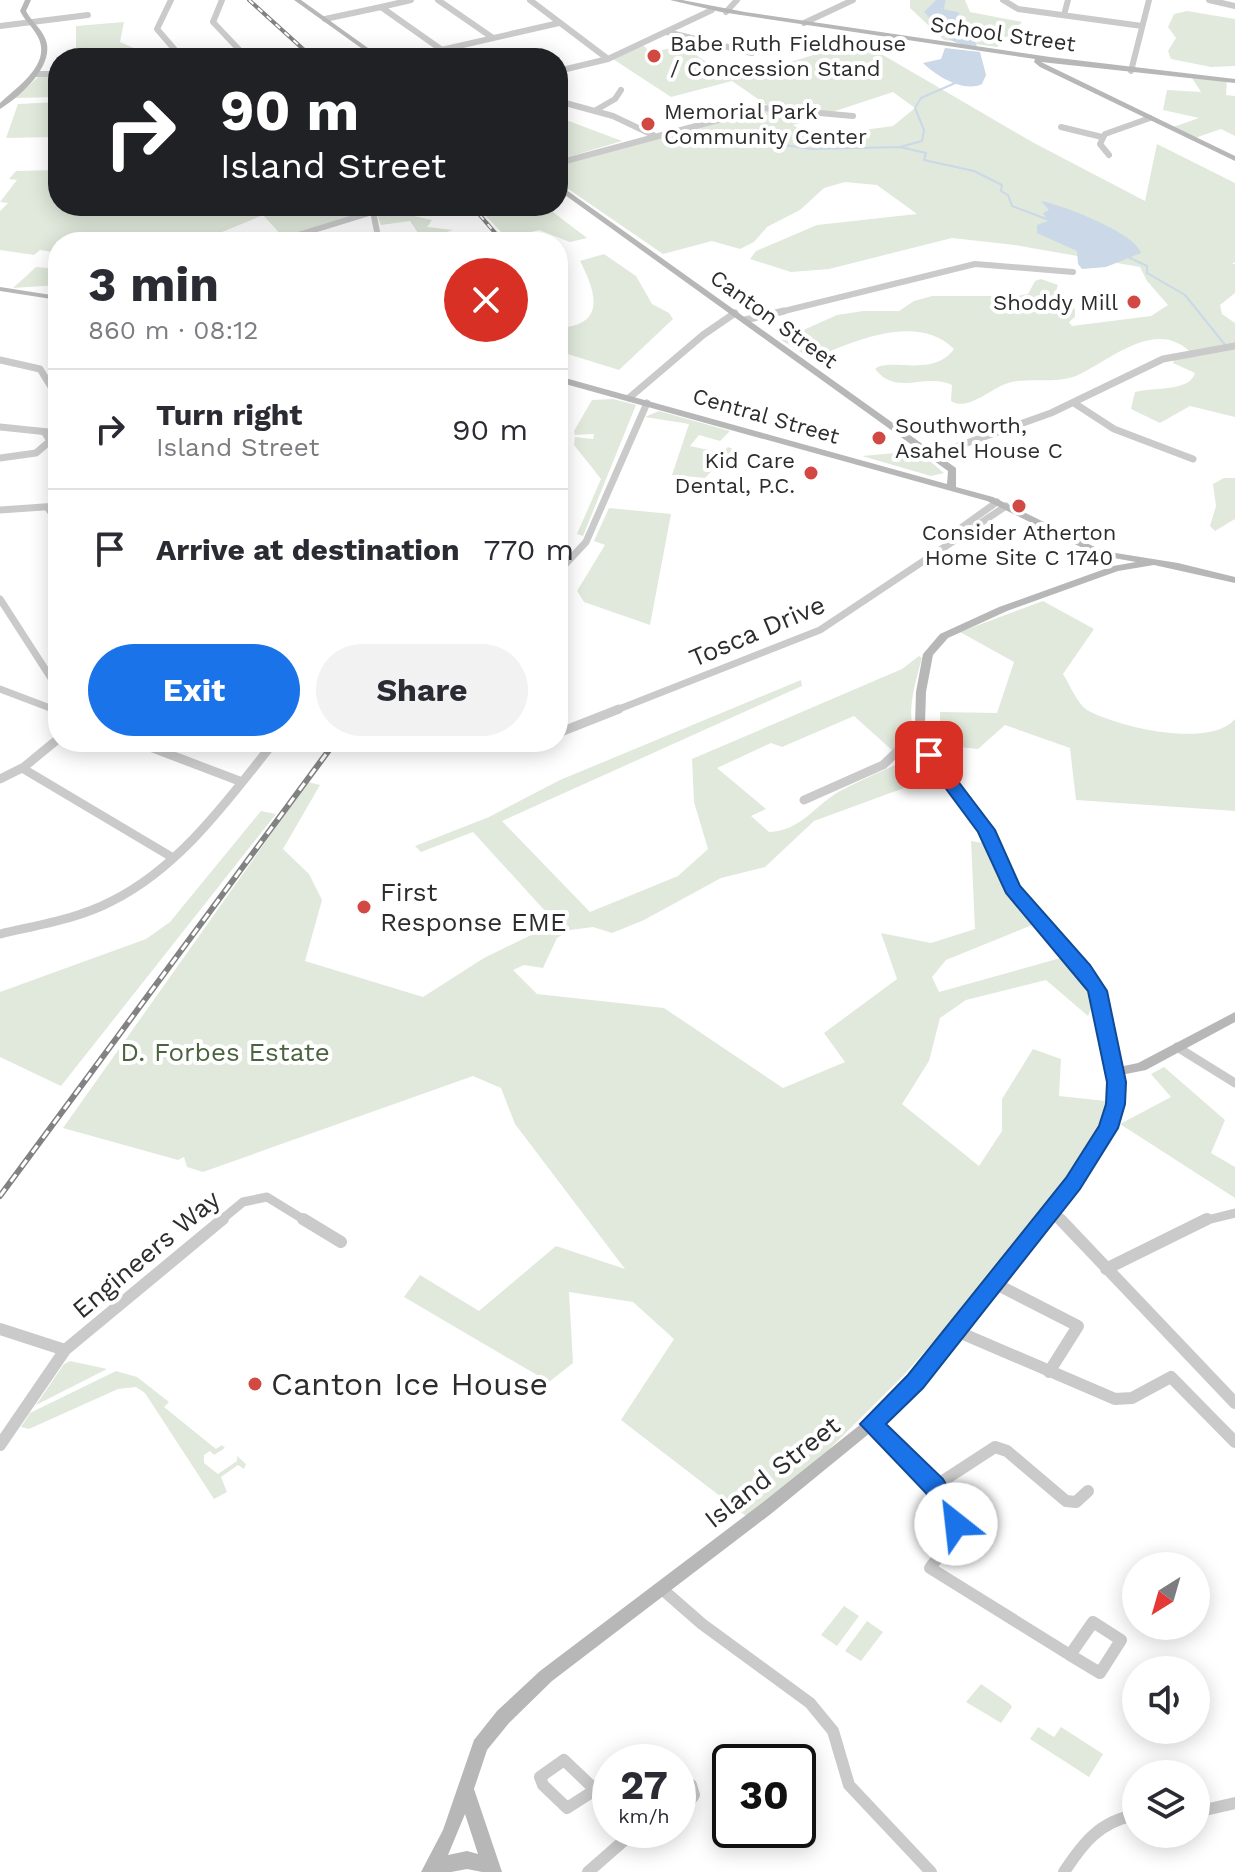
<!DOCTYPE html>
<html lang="en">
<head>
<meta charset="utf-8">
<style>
	:root { --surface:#fff; --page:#f2f2f3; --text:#2b2b33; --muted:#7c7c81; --line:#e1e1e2; --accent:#1a73e8 }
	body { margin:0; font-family:"Work Sans",sans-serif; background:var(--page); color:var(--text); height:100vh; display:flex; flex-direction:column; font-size:30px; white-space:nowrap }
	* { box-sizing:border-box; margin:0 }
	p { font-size:26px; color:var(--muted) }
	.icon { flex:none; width:44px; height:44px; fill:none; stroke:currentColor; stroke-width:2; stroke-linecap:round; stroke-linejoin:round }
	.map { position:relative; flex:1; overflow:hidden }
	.side { position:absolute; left:48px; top:232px; width:520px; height:520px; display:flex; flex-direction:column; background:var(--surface); border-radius:32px; box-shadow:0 4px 20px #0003 }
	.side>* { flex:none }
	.top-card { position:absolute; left:48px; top:48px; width:520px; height:168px; border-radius:32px; box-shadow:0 4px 20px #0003; background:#202124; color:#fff; overflow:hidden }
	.needle { width:52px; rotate:217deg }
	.fabs { position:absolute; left:1122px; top:1552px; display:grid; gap:16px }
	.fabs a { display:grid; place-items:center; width:88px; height:88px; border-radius:50%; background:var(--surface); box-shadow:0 4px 20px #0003; font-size:40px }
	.speed { position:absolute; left:592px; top:1744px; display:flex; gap:16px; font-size:40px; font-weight:700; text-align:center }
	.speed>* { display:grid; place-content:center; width:104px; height:104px; border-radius:50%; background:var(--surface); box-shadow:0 4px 20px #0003; line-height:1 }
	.speed small { font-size:20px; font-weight:400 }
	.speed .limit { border:4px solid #111; border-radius:12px; background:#fff; color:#111 }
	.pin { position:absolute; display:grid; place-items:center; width:68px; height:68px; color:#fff; margin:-34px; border-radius:16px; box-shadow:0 4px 12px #0006 }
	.me { position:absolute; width:88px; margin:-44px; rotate:331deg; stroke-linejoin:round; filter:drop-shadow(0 0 6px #0008) }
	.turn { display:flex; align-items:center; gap:28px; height:168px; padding:0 40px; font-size:36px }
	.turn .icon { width:104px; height:104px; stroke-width:2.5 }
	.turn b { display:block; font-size:56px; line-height:68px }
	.round { display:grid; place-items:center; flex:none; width:84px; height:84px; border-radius:42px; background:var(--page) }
	.headline { display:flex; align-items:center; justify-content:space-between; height:136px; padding:0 40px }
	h1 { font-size:48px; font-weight:700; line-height:60px }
	.cta { display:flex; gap:16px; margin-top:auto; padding:16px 40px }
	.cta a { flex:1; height:92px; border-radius:48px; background:var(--accent); color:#fff; font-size:32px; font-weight:700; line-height:92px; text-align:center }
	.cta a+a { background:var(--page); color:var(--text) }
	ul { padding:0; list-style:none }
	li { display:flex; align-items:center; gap:24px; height:120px; padding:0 40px; border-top:2px solid var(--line) }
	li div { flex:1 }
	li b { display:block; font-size:30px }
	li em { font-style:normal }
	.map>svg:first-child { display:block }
	.green { fill:#e1e9dc; fill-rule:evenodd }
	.water { fill:#cad8e7 }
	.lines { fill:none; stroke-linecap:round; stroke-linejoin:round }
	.stream { stroke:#cad8e7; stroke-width:2 }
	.street-far3 { stroke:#cacaca; stroke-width:6 }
	.street-far2 { stroke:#cacaca; stroke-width:7 }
	.street-far1 { stroke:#cacaca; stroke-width:9 }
	.street { stroke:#cacaca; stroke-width:12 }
	.secondary { fill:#b7b7b7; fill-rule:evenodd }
	.rail-far1-casing { stroke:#828282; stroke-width:4 }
	.rail-casing { stroke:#828282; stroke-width:6 }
	.rail-far1 { stroke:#fff; stroke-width:2; stroke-dasharray:6; stroke-linecap:butt }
	.rail { stroke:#fff; stroke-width:3; stroke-dasharray:9; stroke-linecap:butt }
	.route { fill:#1a73e8; stroke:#114b97; stroke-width:2 }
	.poi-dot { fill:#d14942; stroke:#fff; stroke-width:3 }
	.labels { text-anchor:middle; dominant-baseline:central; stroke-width:8; stroke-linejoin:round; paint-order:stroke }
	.far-street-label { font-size:22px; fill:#2d2d2d; stroke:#fff }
	.far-poi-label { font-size:22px; fill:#2d2d2d; stroke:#fff; text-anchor:start }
	.street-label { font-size:26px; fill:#2d2d2d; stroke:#fff }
	.poi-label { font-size:26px; fill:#2d2d2d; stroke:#fff; text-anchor:start }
	.park-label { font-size:26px; fill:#4b633f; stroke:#fff }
	.near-poi-label { font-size:32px; fill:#2d2d2d; stroke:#fff; text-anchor:start }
</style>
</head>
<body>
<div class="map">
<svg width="1235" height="1872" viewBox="0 0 1235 1872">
	<rect width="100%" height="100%" fill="#fff"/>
	<path class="green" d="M910,0H965L970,12L1022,22L997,47L944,40L910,8Z
		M1187,11L1235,19V66L1211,67L1171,59L1168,51L1176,38L1168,27L1174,14Z
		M124,22L120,42L136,49L138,57L72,58L76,53H67L66,50L76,48V26Z
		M859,41L1034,143L1145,201L1157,144L1235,183V262L1232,264H1235V293L1220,305L1222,314L1235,323V417L1190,406L1160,423L1131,409L1135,392C1153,387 1190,392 1195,373L1173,363L1174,360L1193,355C1157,315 1110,361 1076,376C1056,384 1029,377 1008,383C991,388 968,412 951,401L952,385C924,372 897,397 875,369C890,357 933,378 954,349C917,312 852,342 812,359L781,340L837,315L863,311H899L914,301L932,296H1017L1028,294L1035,281L1041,279L1058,285L1054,297L1075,309V317L1069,322L1072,326L1151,316L1168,305L1147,281L1140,267L1015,245L952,238L829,269L791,272L750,259L756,251L817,225L917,214L877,185L845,182L824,188L800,210L767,227L754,242L740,249L712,241L663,254L558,182V165L771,108L732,81L671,97L613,59L643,45L651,53L682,45L732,80ZM893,92L915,108L893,126L811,137L793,125Z
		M58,76V97L15,98L38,77Z
		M1192,78L1227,81L1226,95L1235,96V136L1221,129L1195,138L1173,127L1199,118L1163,110L1167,90L1201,92Z
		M58,102V137L6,138L18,104Z
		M558,117L622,141L558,160Z
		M58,170V206H367L363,212L283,237L263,215L215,235L208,242H58V253L40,250L34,255L0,250V211L8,203L0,202L17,180L9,179L16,171Z
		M399,206H408L414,216L432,220L427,227L453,230L444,233L437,242H424L410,221L381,225L377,214Z
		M509,206H545L587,238L570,242L539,230L507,238L485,215Z
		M604,254L636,276L652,304L669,313L673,319L619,370L558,351V328C607,325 596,292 580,261Z
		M36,267L58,269V285L13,288Z
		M613,399L636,405L583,536L577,534L601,479L574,445L575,437L593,439L594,434L575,435L574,431L592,400Z
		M659,411L730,431L720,441L699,435L690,446L722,453L728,447L733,449L705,478L672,475L689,424L645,417Z
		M918,451L944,473L931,476L862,456Z
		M1224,478H1235V519L1215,531L1210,526L1216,506L1213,484Z
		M609,508L671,514L650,625L584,602L577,591L605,545L594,541Z
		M1043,601L1094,629L1063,674C1070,685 1077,703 1087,710C1117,727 1210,749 1235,719V811L1076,800L1070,748L1005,725L978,749L940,745V712L997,713L1014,662L960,632Z
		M919,656L922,658C906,715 906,725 934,777L814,821L765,867L721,878L644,920L612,933L593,927L570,930L557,938L543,968L524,965L513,970L537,994L664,1008L783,1088L845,1062L824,1033L897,979L881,933L931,943L975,929L971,841L983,843L1004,889L1032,925L946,960L932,977L939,992L1064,957L1086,979L1095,999L1088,1016L1046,980L966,1000L940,1018L929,1061L902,1104L979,1166L1002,1131V1099L1033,1049L1061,1059L1059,1096L1106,1101L1096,1158L903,1376L755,1523L621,1420L674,1339L633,1302L569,1292L573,1363L549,1382L404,1297L420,1275L479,1311L556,1246L625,1269L515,1124L501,1088L473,1076L203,1172L187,1167L184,1157L178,1160L63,1128L308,782L320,785L283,849L309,874L322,900L305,961L423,997L484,958L556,923L473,832L421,852L415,846L489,817L560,780L801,680L802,686L502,821L590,912L678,876L708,849L694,802L692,759L902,669ZM854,716L904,761C883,771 861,780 840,791C815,805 801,831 769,832L751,816L766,809L717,768L771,743L782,747Z
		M261,811L276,814L61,1086L0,1057V992L146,939L170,922Z
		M1164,1067L1225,1120L1211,1153L1235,1167V1198L1120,1124L1171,1097L1151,1074Z
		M70,1361L107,1369L36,1405L64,1364Z
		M116,1371L137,1377L169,1402L164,1407L216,1449L222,1445L225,1448L214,1455L210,1451L204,1455V1463L218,1474L237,1461V1456L246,1464L244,1469L238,1465L221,1477L227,1492L214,1499L145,1393L136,1387L118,1389L29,1429L21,1427L30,1413Z
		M844,1606L859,1616L837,1646L821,1635Z
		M867,1621L883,1632L861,1661L845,1651Z
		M981,1684L1010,1704L1012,1707L1001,1723L966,1702Z
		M1038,1727L1054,1737L1061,1727L1103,1754L1089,1777L1030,1739Z"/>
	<path class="water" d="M936,0H946L941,9L958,12L977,46C944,45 944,32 924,12Z
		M945,48L980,52L986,75L982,84C964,93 936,76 923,63L941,59Z
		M1041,201C1062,205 1136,233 1141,253L1106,267L1082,269L1078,264L1077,251L1037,233V225L1048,221L1043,213L1049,210Z"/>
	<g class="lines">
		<path class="stream" d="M943,11L944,0
			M962,80L921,98L915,108L924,130L922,141L900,147L926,153L924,160L974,171L1002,185L1001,191L1008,195L1012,206L1049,220
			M698,132L811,149L900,147
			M1128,257L1147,266V273L1185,295L1226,346"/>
		<path class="street-far3" d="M171,0L157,29L182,58
			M222,0L213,22L247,58
			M438,0L493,38
			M530,0L608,59
			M1003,0L1018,9L1142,26
			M1209,0L1235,6
			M381,7L411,0
			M726,12L737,0
			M1064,15L1068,0
			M325,19L381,7L442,50
			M804,23L853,0
			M0,26L88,15
			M667,32L752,53
			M406,58L559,23
			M558,71L608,59L712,10
			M1131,71L1149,0
			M35,74H58
			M558,101L613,116L655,136
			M596,110L615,99L621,90
			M1061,127L1102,137
			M1109,155L1100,144L1105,134L1150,118
			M558,163L763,108L853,116
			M372,206L379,242
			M275,242L392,206
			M776,313L975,264L1073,272"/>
		<path class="street-far2" d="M745,320L784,311
			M0,360L40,369L53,390L58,391
			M629,398L703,335L735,313
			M1074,403L1114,429L1193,459
			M0,427L58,433
			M933,455L1051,413L1163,359L1235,346
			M0,458L36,453L50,441L45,433
			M48,508L58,523
			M0,510L58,506
			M957,537L962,527L997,502
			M558,572L586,542L647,403
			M0,599L58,689
			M558,617V627
			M0,689L58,711
			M614,711L820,630L1006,506"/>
		<path class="street-far1" d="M53,709L58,711
			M558,733L619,709
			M137,742L242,782
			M522,747L534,742
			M22,768L170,856
			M0,779L24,767L58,739
			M804,800L883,765L903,746L924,743
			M0,934C38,925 78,919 112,901C180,867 228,800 274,742
			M1177,1047L1235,1083
			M1051,1209L1062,1221
			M220,1221L243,1202L267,1197L306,1221
			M1203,1221L1235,1213"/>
		<path class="street" d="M303,1219L341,1242
			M1060,1219L1235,1403
			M1106,1269L1207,1219
			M992,1282L1078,1326L1049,1372
			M0,1329L65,1350
			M954,1330L1115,1399L1132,1398L1171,1377L1235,1442
			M871,1424L924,1475L955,1520L953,1537L930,1568L1070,1655
			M0,1445L65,1350L223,1219
			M935,1486L995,1447L1007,1451L1066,1501L1076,1502L1088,1491
			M662,1589L702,1624L810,1703L833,1731L849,1785L931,1872
			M1093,1622L1121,1640L1100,1673L1070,1655Z
			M678,1779L691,1785L694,1795L678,1816
			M595,1790L567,1808L543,1785L540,1777L564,1760L610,1804
			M1196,1812L1235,1803
			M643,1830L656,1834L662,1830
			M588,1872L636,1830
			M1064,1872C1083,1843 1100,1821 1136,1815"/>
		<path class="secondary" d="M25,0H31L26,11C31,21 41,28 45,38C57,64 20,97 0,109V103C17,87 52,64 38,37C33,27 25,21 20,11Z
			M294,0H301L382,58H375Z
			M670,0H682L745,12L1050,57L1235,79V83L1041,62L1235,156V161L1040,67L1034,62L1035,59L721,12Z
			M558,184L956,468V487L993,497L1103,551L1178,563L1235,577V583L1154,565L1118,571L1007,611L948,638L933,655L926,692L925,724L934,754L992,830L1017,887L1088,967L1102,988L1119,1067L1138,1063L1235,1012V1022L1146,1070L1121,1075V1104L1115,1128L1078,1188L910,1396L876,1428L772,1513L552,1681L509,1723L487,1750L474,1789L502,1872H482L467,1869L451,1872H421L443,1830L474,1740L497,1711L540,1671L762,1503L866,1420L900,1388L1068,1180L1102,1127L1109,1104L1110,1082L1092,991L1080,973L1008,892L981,831L924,755L915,724L916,692L923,654L940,634L999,607L1113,566L1136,562L1097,555L987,501L558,382V376L947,484L948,471L558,190ZM465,1814L478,1854L467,1851L448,1855Z
			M0,287L58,296V300L0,291Z"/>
		<defs>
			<path id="rail-far1" d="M249,0L313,58
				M472,206L503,242"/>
			<path id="rail" d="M0,1196L335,742"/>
		</defs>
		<use href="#rail-far1" class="rail-far1-casing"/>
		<use href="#rail" class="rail-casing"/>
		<use href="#rail-far1" class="rail-far1"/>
		<use href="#rail" class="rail"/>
	</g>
	<path class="route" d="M929,750L935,751L995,830L1020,886L1090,965L1107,991L1126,1082L1125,1104L1118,1128L1080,1189L923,1388L886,1424L943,1479L968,1524L964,1532L956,1535L948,1532L926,1493L860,1424L908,1375L1066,1178L1099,1126L1106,1104L1107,1082L1088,991L1006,893L978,832L921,755Z"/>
	<g class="poi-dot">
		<circle cx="654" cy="56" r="8"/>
		<circle cx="648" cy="124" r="8"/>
		<circle cx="1134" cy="302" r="8"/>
		<circle cx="879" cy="438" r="8"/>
		<circle cx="811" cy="473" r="8"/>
		<circle cx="1019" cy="506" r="8"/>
		<circle cx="364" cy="907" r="8"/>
		<circle cx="255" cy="1384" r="8"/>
	</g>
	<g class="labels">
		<g class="far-street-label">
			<text transform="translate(1003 34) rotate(8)">School Street</text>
			<text transform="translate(774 319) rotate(36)">Canton Street</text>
			<text transform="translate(766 416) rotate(16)">Central Street</text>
		</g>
		<g class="far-poi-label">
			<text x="670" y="43">Babe Ruth Fieldhouse<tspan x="670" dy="25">/ Concession Stand</tspan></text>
			<text x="664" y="111">Memorial Park<tspan x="664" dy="25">Community Center</tspan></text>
			<text x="1118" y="302" text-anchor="end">Shoddy Mill</text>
			<text x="895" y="425">Southworth,<tspan x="895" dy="25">Asahel House C</tspan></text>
			<text x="795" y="460" text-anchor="end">Kid Care<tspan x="795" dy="25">Dental, P.C.</tspan></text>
			<text x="1019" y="532" text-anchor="middle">Consider Atherton<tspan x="1019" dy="25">Home Site C 1740</tspan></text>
		</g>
		<g class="street-label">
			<text transform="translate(757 631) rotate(-23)">Tosca Drive</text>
			<text transform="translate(146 1254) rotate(-40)">Engineers Way</text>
			<text transform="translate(772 1472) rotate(-38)">Island Street</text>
		</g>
		<g class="poi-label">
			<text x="380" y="892">First<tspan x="380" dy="30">Response EME</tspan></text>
		</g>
		<g class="park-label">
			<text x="225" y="1052">D. Forbes Estate</text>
		</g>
		<g class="near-poi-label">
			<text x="271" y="1384">Canton Ice House</text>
		</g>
	</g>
</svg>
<div class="fabs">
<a><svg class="needle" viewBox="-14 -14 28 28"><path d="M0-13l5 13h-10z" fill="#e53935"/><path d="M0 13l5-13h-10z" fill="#7c7c81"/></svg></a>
<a><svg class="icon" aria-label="sound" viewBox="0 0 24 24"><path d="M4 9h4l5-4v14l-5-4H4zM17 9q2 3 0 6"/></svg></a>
<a><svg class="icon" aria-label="layers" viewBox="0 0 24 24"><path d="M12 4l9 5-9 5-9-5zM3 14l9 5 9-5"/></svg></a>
</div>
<div class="speed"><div>27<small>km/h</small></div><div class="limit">30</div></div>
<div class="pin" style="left:929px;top:755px;background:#d93025"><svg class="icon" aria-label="arrive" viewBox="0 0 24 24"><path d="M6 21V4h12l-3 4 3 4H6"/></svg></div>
<svg class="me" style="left:956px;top:1524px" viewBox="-20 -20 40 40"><circle r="19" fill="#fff"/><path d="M0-13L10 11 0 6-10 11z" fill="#1a73e8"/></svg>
<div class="top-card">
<div class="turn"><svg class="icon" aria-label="right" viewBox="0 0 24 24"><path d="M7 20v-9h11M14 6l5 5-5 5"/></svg><div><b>90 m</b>Island Street</div></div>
</div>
<section class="side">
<div class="headline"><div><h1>3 min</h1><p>860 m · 08:12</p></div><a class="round" style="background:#d93025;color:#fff"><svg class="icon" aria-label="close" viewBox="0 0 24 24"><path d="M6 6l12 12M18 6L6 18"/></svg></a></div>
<ul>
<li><svg class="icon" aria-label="right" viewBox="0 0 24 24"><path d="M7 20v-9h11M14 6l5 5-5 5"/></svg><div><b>Turn right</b><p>Island Street</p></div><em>90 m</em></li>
<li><svg class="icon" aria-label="arrive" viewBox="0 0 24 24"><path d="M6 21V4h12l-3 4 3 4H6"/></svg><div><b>Arrive at destination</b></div><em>770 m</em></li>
</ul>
<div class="cta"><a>Exit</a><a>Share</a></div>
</section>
</div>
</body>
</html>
